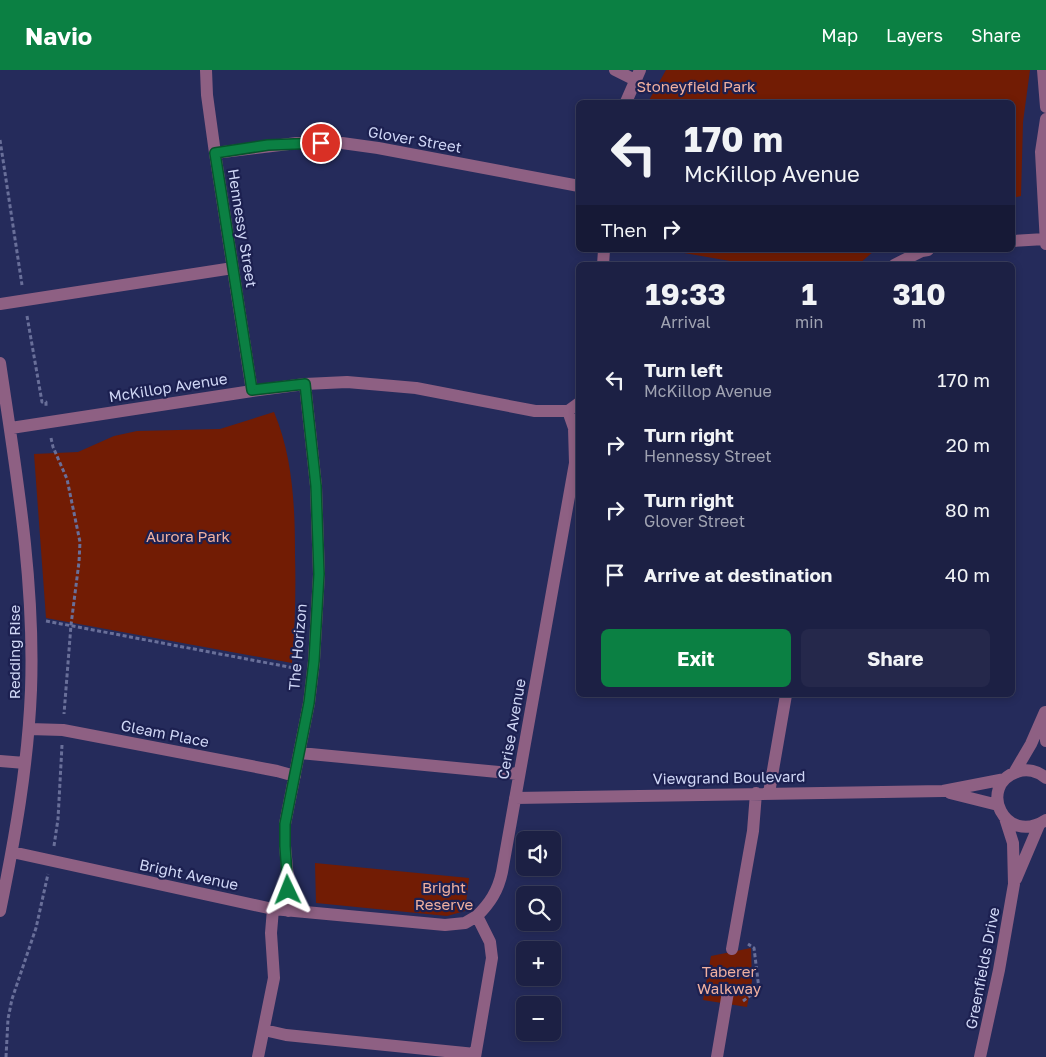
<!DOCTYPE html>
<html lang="en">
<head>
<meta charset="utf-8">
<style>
	:root { --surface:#1c2044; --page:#25284b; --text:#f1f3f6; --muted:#a0a3b2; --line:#3a3e5d; --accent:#0b8043 }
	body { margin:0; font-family:"Golos Text",sans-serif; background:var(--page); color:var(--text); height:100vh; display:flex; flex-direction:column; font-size:19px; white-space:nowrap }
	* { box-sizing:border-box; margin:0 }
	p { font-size:16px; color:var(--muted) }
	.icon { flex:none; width:28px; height:28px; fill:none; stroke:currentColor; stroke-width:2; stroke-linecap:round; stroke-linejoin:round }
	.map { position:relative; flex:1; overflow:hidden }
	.side { position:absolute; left:576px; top:192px; width:439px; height:435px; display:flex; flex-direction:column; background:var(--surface); border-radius:8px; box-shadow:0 2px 8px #0003,0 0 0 1px var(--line) }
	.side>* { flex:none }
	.banner { position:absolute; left:576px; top:30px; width:439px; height:152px; border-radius:8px; box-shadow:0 2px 8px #0003,0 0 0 1px var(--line); background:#1c2044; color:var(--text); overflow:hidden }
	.buttons { position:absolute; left:516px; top:761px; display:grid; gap:10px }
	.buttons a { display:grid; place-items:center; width:45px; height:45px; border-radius:8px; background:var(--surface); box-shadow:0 2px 8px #0003,0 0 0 1px var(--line); font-size:25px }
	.pin { position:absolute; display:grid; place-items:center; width:42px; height:42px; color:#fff; margin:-21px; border:2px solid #fff; border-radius:50%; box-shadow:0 1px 5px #0007 }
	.me { position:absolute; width:55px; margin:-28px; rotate:358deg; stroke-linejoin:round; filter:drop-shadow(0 0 4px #0008) }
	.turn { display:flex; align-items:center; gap:18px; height:105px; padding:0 25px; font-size:22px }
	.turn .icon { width:65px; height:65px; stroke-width:2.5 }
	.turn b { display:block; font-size:35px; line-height:42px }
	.then { display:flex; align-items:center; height:48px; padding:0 25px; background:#0003; gap:10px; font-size:19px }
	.eta { display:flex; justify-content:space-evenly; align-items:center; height:85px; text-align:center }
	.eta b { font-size:30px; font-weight:700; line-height:35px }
	.action { display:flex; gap:10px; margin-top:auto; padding:10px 25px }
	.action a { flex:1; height:58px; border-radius:8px; background:var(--accent); color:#fff; font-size:20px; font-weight:700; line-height:58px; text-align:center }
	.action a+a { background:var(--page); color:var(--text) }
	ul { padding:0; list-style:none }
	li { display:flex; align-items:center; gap:15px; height:65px; padding:0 25px }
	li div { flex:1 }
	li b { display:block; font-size:19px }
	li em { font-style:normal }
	header { display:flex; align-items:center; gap:30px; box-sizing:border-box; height:70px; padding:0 25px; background:var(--accent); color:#fff }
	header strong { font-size:24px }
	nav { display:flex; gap:28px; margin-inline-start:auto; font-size:18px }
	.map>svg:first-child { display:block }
	.green { fill:#721c04 }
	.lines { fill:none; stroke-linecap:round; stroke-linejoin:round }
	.path { stroke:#696f99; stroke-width:3; stroke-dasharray:4 2.5; stroke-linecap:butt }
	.minor { stroke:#8e6083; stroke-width:12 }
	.route-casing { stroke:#07532c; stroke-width:12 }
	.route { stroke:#0b8043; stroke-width:9 }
	.labels { text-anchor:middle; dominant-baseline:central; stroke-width:4.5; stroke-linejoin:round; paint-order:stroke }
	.park-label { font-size:15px; fill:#f0b09f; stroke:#1c2050 }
	.street-label { font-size:15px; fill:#d0d7f6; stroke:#1c2050 }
</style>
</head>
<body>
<header>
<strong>Navio</strong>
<nav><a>Map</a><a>Layers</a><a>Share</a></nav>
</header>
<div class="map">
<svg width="1046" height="987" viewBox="0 0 1046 987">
	<rect width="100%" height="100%" fill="#252b5b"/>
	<path class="green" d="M666,0H1030L1023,52L1021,126L1013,128L1012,32H648Z
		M667,180H875L858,195H753Z
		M274,342C293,387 295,437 295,485C296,522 295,557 292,593L46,548L34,384L78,382L114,366L137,361L220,359Z
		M315,793L469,808L465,841L447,846L316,833Z
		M751,878L752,911L747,937L703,930L711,886Z"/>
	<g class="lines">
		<path class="path" d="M0,70L22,215
			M27,246L42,332H46V337
			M51,368L53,377L67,409L80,472L79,492L71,555L64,644
			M46,551L294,598
			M54,776L58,749L62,675
			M743,931L759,919L754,878L748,874
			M6,987L8,949L12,929L36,858L48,804"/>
		<path class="minor" d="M206,0L207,25L215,83L252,321
			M615,0L635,10
			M1043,0L1046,37
			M626,32L640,0
			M1046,49L1041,82L1046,174
			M215,83L297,73H342L378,78L579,116
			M1012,171L1045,169
			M603,195L604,180
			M894,195L922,181L928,180
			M0,234L233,198
			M0,293C16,401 35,510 31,620C28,695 15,768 0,841
			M11,358L252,321L305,314L347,312L416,318L535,341H568
			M1045,646L1046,671
			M29,659L63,660L277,701L295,706
			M300,683L519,704
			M0,691L25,693
			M1014,703L1031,674L1045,642
			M1046,708C1038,701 1027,698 1017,702C977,715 1004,777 1046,750
			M769,723L786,625
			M950,723L998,735
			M515,728L943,721L1005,709
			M12,782L273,839L445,855L465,853L477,846
			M1016,809L1039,755
			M288,841L289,820L285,776V754L309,633L314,591L319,504L316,416L305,314
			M732,879L753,761L756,723
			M264,960L286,965L475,984
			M258,987L274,908L271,863L273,839
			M475,987L492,888L490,872L477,846C490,833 498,821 502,802L575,393L574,358L568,341L579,333
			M717,987L728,922
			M980,987L999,900L1014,814L1013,773L1005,748"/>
	</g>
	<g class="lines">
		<defs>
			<path id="route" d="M288,820L285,776V754L309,633L314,591L319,504L316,416L305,314L252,320L215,83L268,75L321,73"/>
		</defs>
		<use href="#route" class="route-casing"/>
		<use href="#route" class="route"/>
	</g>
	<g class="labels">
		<g class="park-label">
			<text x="696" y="16">Stoneyfield Park</text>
			<text x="188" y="466">Aurora Park</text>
			<text x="444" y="817">Bright<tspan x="444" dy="17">Reserve</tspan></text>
			<text x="729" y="901">Taberer<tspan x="729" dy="17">Walkway</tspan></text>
		</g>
		<g class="street-label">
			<text transform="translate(415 69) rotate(10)">Glover Street</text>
			<text transform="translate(243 158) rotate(81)">Hennessy Street</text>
			<text transform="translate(168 317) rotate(-9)">McKillop Avenue</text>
			<text transform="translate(297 577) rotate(-85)">The Horizon</text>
			<text transform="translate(14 582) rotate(-90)">Redding Rise</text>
			<text transform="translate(511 659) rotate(-80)">Cerise Avenue</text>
			<text transform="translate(165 663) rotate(11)">Gleam Place</text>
			<text transform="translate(729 707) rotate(-1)">Viewgrand Boulevard</text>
			<text transform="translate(189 804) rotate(12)">Bright Avenue</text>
			<text transform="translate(982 898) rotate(-79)">Greenfields Drive</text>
		</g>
	</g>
</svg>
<div class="buttons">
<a><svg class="icon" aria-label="sound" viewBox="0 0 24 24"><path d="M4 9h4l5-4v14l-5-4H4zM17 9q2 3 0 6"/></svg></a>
<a><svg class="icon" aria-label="search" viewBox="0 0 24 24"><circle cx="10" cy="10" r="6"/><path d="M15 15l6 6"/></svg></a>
<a>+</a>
<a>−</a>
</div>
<div class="pin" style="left:321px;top:73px;background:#d93025"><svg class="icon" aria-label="arrive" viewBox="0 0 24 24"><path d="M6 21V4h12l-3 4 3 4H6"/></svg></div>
<svg class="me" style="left:288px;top:820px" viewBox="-20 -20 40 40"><path d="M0-17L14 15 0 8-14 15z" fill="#0b8043" stroke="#fff" stroke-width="4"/></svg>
<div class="banner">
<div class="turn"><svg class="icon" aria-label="left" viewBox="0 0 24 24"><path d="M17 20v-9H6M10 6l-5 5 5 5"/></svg><div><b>170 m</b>McKillop Avenue</div></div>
<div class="then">Then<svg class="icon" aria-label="right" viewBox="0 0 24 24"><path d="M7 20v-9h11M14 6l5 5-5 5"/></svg></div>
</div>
<section class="side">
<div class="eta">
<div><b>19:33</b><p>Arrival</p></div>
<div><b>1</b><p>min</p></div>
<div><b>310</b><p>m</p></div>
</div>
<ul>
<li><svg class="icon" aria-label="left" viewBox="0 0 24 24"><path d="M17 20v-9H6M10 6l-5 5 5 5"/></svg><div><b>Turn left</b><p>McKillop Avenue</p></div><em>170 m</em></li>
<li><svg class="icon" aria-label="right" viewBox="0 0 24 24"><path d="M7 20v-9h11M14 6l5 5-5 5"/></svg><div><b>Turn right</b><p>Hennessy Street</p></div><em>20 m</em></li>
<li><svg class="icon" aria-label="right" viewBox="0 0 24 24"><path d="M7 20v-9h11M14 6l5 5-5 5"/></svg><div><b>Turn right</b><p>Glover Street</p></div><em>80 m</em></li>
<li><svg class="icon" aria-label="arrive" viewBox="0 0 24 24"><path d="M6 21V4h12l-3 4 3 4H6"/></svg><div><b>Arrive at destination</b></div><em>40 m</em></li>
</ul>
<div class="action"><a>Exit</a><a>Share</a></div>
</section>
</div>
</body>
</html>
